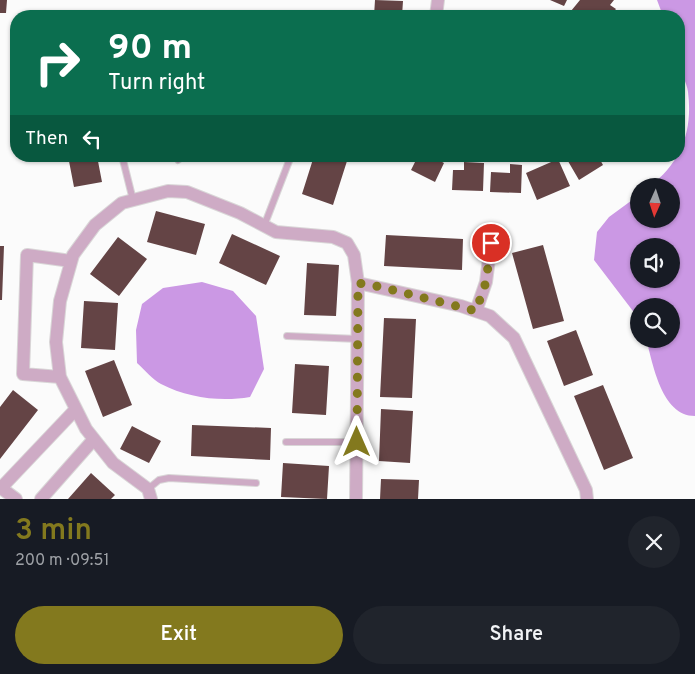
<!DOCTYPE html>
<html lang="en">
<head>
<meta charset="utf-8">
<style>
	:root { --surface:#171b24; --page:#20242c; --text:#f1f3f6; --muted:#9ea1a6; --accent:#83791e }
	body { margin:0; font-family:Overpass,sans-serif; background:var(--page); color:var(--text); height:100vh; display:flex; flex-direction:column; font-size:19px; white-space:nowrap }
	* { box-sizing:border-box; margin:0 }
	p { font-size:16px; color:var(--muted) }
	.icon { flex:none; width:28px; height:28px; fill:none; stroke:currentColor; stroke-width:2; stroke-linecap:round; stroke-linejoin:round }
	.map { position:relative; height:499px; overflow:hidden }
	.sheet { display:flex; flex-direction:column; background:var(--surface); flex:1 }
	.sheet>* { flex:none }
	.hud { position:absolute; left:10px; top:10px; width:675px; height:152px; border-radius:20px; box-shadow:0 1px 4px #0004; background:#0b6e4f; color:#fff; overflow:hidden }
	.needle { width:32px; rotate:183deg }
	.tools { position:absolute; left:630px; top:178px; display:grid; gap:10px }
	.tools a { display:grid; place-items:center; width:50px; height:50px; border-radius:50%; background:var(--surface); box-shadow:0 1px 4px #0004; font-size:25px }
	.pin { position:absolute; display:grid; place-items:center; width:42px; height:42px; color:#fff; margin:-21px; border:2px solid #fff; border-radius:50%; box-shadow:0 1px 5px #0007 }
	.me { position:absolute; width:55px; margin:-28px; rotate:0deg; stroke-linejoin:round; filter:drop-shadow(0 0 4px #0008) }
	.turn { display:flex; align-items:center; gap:18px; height:105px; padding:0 15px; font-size:22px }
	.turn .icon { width:65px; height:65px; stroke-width:2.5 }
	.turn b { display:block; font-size:35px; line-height:42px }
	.then { display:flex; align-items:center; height:48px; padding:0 15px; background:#0003; gap:10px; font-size:19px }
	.round { display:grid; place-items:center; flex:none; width:52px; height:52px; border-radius:26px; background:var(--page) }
	.head { display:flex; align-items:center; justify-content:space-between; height:85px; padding:0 15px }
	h1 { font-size:30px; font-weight:600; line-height:38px; color:var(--accent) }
	.primary-button { display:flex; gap:10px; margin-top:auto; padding:10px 15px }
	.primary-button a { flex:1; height:58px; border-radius:30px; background:var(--accent); color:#fff; font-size:20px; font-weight:600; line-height:58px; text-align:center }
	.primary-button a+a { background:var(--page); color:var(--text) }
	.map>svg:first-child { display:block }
	.water { fill:#cb98e4; fill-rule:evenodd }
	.building { fill:#644445 }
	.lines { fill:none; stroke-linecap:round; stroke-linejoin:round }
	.service-casing { stroke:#d9d6d7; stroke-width:8 }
	.minor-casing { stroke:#d9d6d7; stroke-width:14 }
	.service { stroke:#ceabc5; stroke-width:6 }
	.minor { stroke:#ceabc5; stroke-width:12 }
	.route { stroke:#83791e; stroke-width:9; stroke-dasharray:0 16.2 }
</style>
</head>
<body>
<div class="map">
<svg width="695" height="499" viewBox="0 0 695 499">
	<rect width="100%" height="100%" fill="#fbfbfb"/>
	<path class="water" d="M657,0H695V416C661,416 653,363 646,339H671V306H639V319L594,260L597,232L609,217L639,195V219H671V186H650C681,163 693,131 688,92C687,82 680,73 679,63C677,48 679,31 679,16H663ZM639,246H671V279H639Z
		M202,282L233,291L256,316L264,369L250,397C221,402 188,398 161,384C153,380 145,370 137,363L136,330L142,304L163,288Z"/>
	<path class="building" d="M0,0H7L6,13H0Z
		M375,0L403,1L402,16H374Z
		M550,0H567L564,6Z
		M580,0H614L610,5L616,9L610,16H577L571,11Z
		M68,156H97L102,182L74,187Z
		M314,156H332L347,161L333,205L302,194Z
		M418,156H431L444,163L435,182L411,170Z
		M565,156H598L603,165L579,180Z
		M558,159L570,186L537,200L526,173Z
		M464,162L484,163L483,191L452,190L453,170H464Z
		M510,164L522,165L521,193L490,192L491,172L510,173Z
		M156,211L205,224L196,255L147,242Z
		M232,234L280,256L266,285L219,263Z
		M386,235L463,239L462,270L384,266Z
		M118,237L147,259L119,296L90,274Z
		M543,245L564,321L533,329L512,253Z
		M0,246H4L2,300H0Z
		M307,263L339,265L336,316L304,315Z
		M84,301L118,303L115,350L81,348Z
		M384,318L416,319L412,398L380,397Z
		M576,330L593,375L564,386L547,341Z
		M114,360L132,405L103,417L85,371Z
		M295,364L329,366L326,415L292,413Z
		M603,385L633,458L604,470L574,396Z
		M13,390L38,410L0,459V407Z
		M381,409L413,411L410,463L379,461Z
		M192,425L271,428L270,460L191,456Z
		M132,426L161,441L149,463L120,449Z
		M283,463L329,466L327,499L281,497Z
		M91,473L115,495L111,499H68Z
		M381,479L419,480L418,499H380Z"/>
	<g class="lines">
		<defs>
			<path id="service" d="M122,156L133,200
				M176,156L178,160
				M264,226L291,156
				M287,336L358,339
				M286,442H357
				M148,489L159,480L169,478L256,483"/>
			<path id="minor" d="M436,16L438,0
				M358,283L461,306L490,316L514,338L586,490L587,499
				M476,311L486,282L491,243
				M60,377L23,374L27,255L71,261
				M16,499L1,488L76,409
				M41,499L94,439
				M151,499L148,489L113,463L86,429L60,377L56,342L60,301L73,255L95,225L122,203L168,191L187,192L240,213L276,232L333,237L347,243L354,255L358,283L356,499"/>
		</defs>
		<use href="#service" class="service-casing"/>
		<use href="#minor" class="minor-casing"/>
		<use href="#service" class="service"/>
		<use href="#minor" class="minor"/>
	</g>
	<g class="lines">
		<path class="route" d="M357,442L358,283L381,287L476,311L486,282L491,243"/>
	</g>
</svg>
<div class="tools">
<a><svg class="needle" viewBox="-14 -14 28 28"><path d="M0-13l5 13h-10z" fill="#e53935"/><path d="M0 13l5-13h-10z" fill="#9ea1a6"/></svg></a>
<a><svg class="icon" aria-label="sound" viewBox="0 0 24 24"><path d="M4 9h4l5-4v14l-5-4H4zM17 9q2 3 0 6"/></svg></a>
<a><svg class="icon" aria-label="search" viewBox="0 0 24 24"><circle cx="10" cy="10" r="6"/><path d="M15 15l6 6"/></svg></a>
</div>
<div class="pin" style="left:491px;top:243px;background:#d93025"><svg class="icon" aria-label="arrive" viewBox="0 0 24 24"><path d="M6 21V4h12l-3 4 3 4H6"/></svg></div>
<svg class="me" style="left:357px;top:442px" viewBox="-20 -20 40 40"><path d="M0-17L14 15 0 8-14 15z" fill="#83791e" stroke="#fff" stroke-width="4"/></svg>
<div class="hud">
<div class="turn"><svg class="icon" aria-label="right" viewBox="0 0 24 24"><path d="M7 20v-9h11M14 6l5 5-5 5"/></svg><div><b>90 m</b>Turn right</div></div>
<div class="then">Then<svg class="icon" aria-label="left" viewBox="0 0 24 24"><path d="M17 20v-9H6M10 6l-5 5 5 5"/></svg></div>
</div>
</div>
<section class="sheet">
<div class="head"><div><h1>3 min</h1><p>200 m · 09:51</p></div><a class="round"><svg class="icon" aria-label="close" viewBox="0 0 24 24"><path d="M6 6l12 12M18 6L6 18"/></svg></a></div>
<div class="primary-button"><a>Exit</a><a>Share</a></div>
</section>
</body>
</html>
